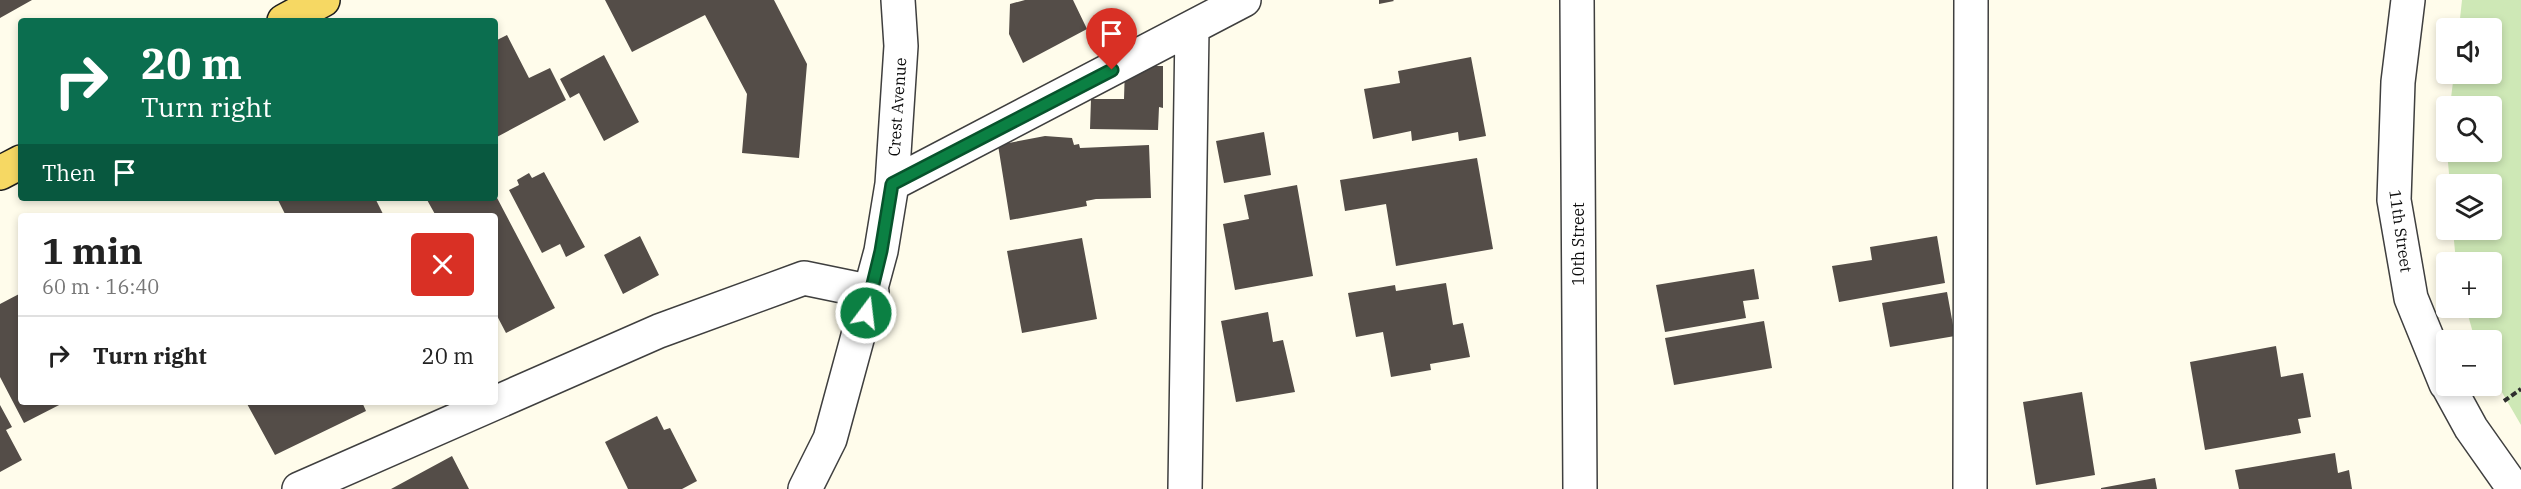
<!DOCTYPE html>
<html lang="en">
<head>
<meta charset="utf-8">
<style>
	:root { --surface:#fff; --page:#f2f2f2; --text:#222; --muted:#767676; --line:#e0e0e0 }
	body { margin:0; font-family:"IBM Plex Serif",serif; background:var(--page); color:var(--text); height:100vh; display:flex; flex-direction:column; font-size:22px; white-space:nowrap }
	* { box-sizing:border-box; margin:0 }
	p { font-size:20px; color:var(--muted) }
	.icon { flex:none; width:33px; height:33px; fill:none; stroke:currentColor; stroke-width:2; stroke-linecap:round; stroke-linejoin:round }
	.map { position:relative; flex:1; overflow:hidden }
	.sheet { position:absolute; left:18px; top:213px; width:480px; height:192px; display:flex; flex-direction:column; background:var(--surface); border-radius:6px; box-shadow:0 3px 9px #0003 }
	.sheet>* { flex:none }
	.hud { position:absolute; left:18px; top:18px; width:480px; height:183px; border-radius:6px; box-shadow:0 3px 9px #0003; background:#0b6e4f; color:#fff; overflow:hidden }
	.buttons { position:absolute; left:2436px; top:18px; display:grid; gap:12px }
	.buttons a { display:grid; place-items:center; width:66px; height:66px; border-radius:6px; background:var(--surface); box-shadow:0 3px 9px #0003; font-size:30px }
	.pin { position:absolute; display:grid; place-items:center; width:51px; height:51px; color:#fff; margin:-62px -26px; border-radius:50% 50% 50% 0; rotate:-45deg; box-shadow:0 0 6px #0007 }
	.pin .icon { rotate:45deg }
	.me { position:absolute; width:66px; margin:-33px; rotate:15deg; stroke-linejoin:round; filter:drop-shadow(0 0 4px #0008) }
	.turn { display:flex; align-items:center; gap:21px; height:126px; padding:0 24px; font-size:27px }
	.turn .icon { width:78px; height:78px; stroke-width:2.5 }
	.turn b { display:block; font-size:42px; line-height:51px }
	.then { display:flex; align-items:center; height:57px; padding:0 24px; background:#0003; gap:12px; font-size:22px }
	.round { display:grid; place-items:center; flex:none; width:63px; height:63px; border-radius:6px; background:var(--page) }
	.summary { display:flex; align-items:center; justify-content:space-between; height:102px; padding:0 24px }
	h1 { font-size:36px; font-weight:800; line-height:45px }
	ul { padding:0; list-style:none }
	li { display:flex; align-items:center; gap:18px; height:78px; padding:0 24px; border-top:2px solid var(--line) }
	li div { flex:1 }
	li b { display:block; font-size:22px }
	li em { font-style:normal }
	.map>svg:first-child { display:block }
	.green { fill:#cee8b6 }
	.building { fill:#544d48 }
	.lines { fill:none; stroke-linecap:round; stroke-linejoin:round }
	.minor-casing { stroke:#3f3f3f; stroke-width:36 }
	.major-casing { stroke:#1d1d1d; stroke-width:36 }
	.path { stroke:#2e2e2e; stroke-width:4; stroke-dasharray:6 3; stroke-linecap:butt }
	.minor { stroke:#fff; stroke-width:33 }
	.major { stroke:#f6d863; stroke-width:33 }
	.route-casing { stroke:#07532c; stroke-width:15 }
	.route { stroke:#0b8043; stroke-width:10 }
	.labels { text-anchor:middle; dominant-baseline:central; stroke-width:6; stroke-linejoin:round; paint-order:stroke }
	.street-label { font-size:16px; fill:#0c0c0c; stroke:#fff }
</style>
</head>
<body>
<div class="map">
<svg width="2521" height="489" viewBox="0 0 2521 489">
	<rect width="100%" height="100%" fill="#fffceb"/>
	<path class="green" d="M2462,0H2521V425L2492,375V340H2475L2466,308H2492V262H2456L2453,230H2492V184H2450L2447,152H2492V106H2450L2454,74H2492V28H2459Z"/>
	<path class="building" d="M0,0H32L0,18Z
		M605,0H774L807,64L799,158L742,153L747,94L705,15L632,52Z
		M1025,0H1073L1087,29L1023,63L1009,34L1010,4Z
		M1379,0H1393L1394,1L1379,4Z
		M507,35L529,78L550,68L566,100L495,138V41Z
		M604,55L639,122L604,141L579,93L570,98L560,79Z
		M1471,57L1486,136L1459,141L1458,132L1412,141L1411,131L1373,139L1364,89L1400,83L1398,71Z
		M1125,66H1163V108L1159,107L1158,130L1090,129L1091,99H1124Z
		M1264,132L1271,175L1224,183L1216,141Z
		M1045,136L1072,138L1074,145L1079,144L1080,148L1149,145L1151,198L1096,199L1086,201L1087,206L1010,220L998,145Z
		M1477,158L1493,249L1396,266L1386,204L1345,211L1340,180Z
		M544,172L585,247L566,257L560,244L542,253L509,190L519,185L517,180L529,173L532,178Z
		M1297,185L1313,276L1235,290L1223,224L1249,219L1244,195Z
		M495,194L555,308L506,333L495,312V216H436L426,198H495Z
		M277,198H375L384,216H286Z
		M640,236L659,275L623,294L604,255Z
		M1937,236L1945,283L1839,302L1832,266L1872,260L1870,247Z
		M1082,238L1097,319L1022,333L1007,251Z
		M1754,269L1759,299L1743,301L1746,318L1665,332L1656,285Z
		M1446,283L1453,325L1463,323L1470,357L1430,364L1431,370L1391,377L1383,332L1356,337L1348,293L1395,285L1396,291Z
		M1947,292L1955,336L1890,347L1882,303Z
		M21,293V402H65L24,423L0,377V304Z
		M1268,312L1273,342L1283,340L1295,392L1236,402L1221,321Z
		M1764,321L1772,368L1674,385L1665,338Z
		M2276,346L2281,377L2303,373L2311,417L2298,419L2301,433L2205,450L2190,362Z
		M2082,392L2095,475L2036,485L2023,402Z
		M246,402H362L366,411L275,455Z
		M0,405L12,427L6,430L22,460L0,472Z
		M657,416L664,430L670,428L697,481L682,489H628L605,442Z
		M2335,453L2338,473L2349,470L2352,489H2239L2235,470Z
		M452,456L469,489H391Z
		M2155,478L2157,489H2101V488Z"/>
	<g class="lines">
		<defs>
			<path id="minor" d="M1577,0L1580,489
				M2408,0L2398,82L2394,200L2411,298L2446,384
				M892,184L1244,0
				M2448,386L2471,428L2514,489
				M299,489L659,331L804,278L872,292
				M805,489L830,439L881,251L892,184L901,46L898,0
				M1185,489L1192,29
				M1970,489L1971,0"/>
			<path id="major" d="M284,21L323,0
				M0,173L21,162"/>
		</defs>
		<use href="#minor" class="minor-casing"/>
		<use href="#major" class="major-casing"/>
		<path class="path" d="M2504,401L2521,389"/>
		<use href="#minor" class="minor"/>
		<use href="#major" class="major"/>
	</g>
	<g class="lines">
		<defs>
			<path id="route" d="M866,313L881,251L892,184L1112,70"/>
		</defs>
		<use href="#route" class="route-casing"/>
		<use href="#route" class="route"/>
	</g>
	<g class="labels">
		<g class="street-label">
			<text transform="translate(897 107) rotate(-86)">Crest Avenue</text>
			<text transform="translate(2401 231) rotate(82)">11th Street</text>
			<text transform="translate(1578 244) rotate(-90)">10th Street</text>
		</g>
	</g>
</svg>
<div class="buttons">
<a><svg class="icon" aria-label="sound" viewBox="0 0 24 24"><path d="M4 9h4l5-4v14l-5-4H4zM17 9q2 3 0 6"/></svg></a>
<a><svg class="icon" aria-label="search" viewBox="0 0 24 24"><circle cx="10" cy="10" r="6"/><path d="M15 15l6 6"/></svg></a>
<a><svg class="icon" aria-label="layers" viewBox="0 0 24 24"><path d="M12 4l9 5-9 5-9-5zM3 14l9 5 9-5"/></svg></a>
<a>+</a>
<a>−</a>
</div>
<div class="pin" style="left:1112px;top:70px;background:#d93025"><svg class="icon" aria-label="arrive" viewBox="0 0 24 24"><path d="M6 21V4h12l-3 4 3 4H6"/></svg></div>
<svg class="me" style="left:866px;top:313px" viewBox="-20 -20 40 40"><circle r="17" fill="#0b8043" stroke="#fff" stroke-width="3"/><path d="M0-11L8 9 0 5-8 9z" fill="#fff"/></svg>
<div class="hud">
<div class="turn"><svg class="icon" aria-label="right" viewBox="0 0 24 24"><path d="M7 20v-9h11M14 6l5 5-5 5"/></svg><div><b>20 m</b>Turn right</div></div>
<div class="then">Then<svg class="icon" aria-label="arrive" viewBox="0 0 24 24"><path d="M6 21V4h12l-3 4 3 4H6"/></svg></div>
</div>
<section class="sheet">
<div class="summary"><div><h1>1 min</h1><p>60 m · 16:40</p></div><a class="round" style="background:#d93025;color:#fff"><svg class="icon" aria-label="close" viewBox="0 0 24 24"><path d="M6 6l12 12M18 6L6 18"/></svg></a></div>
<ul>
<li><svg class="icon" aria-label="right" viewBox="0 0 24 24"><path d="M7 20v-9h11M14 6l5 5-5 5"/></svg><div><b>Turn right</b></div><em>20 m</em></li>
</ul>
</section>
</div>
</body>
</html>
